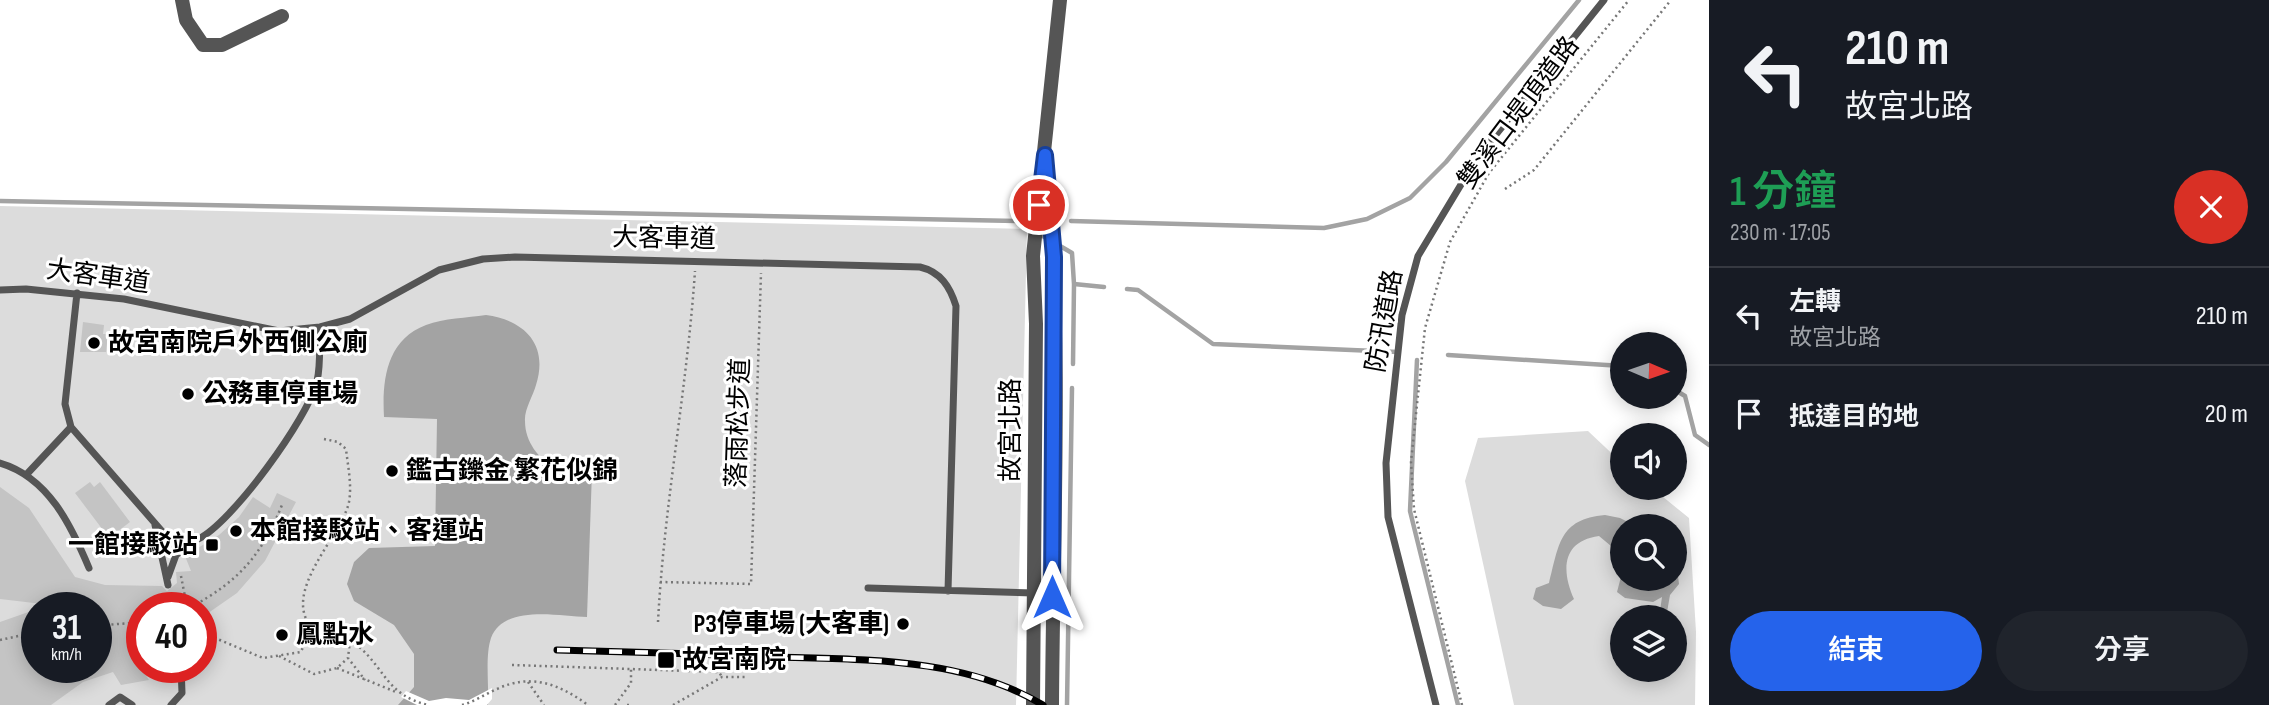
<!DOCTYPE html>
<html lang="zh-TW">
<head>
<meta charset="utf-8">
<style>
	:root { --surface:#171b24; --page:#20242c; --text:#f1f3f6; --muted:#9ea1a6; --line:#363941; --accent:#2563eb }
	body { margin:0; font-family:"Sofia Sans Condensed","Noto Sans TC",sans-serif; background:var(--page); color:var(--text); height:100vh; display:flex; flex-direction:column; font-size:26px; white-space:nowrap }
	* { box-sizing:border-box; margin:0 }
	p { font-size:23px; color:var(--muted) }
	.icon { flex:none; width:38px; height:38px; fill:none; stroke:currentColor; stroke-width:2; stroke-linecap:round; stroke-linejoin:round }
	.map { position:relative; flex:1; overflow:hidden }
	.drawer { display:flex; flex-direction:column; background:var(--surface); width:560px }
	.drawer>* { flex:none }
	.top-card { background:#171b24; color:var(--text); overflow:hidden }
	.needle { width:46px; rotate:92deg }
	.tools { position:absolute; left:1610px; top:332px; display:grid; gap:14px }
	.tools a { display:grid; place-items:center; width:77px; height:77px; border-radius:50%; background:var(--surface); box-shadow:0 4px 18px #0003; font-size:35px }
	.speed { position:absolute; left:21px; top:592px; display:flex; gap:14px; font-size:35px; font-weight:700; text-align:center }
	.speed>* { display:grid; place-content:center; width:91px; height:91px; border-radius:50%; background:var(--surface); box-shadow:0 4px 18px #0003; line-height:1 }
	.speed small { font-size:18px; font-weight:400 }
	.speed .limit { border:10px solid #d22; background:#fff; color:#111 }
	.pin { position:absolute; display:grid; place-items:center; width:60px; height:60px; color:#fff; margin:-30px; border:4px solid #fff; border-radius:50%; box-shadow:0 2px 7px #0007 }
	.me { position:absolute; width:77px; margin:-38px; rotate:0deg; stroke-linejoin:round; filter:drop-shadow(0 0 5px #0008) }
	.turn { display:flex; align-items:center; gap:24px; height:147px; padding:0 21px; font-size:32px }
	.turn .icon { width:91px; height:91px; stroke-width:2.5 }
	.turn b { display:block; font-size:49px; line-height:60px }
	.round { display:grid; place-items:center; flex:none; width:74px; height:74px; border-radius:37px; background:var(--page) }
	.overview { display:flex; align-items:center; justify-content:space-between; height:119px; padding:0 21px }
	h1 { font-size:42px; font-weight:600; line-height:52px; color:#1e9e55 }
	.primary-button { display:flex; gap:14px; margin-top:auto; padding:14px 21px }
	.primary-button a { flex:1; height:80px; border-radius:42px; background:var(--accent); color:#fff; font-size:28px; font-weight:600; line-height:80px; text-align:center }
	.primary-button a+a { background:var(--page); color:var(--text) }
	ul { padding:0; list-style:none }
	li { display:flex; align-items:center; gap:21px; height:98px; padding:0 21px; border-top:2px solid var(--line) }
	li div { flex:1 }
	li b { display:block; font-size:26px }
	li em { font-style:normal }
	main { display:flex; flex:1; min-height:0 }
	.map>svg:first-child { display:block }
	.green { fill:#dcdcdc; fill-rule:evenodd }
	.water { fill:#a3a3a3 }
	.pier { fill:#fff }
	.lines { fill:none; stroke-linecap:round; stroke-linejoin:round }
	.stream { stroke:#a3a3a3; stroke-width:4.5 }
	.building { fill:#c4c4c4 }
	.path { stroke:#777; stroke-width:2.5; stroke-dasharray:2 3.5; stroke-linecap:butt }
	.service { stroke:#555; stroke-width:7 }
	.minor { stroke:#555; stroke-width:14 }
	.tertiary { stroke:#555; stroke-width:14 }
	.rail-casing { stroke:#000; stroke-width:7 }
	.rail { stroke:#fff; stroke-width:4.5; stroke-dasharray:13; stroke-linecap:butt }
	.route-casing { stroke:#184099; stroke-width:18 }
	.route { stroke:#2563eb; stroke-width:12 }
	.poi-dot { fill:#000; stroke:#fff; stroke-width:2.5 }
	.labels { text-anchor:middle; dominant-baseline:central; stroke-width:6; stroke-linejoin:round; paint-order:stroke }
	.street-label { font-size:26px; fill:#000; stroke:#fff }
	.poi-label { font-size:26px; font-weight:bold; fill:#000; stroke:#fff; text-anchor:start }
</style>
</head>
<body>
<main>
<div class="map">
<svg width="1709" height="705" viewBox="0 0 1709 705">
	<rect width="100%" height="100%" fill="#fff"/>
	<path class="green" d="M0,206L1027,229L1016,705H0ZM37,607H96V667H37ZM142,607H201V667H142Z
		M1588,431L1622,463V488H1652L1689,518L1696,632L1695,705H1514L1465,481L1478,438ZM1622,527H1675V579H1622ZM1622,618H1675V670H1622Z"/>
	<path class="water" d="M486,315C524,320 549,344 536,385C533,396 524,410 525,421C525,443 539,457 554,470L592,471L587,617C558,616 504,604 491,638C485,656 489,685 488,705H398L414,687V654L394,625L354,601L347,584L354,562L369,548L435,546L437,419L384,417C382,381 386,340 426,325C444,318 467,318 486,315Z
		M1605,515L1620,518L1638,527H1622V572L1617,551L1599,536C1562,541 1561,570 1574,599L1561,609L1543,606L1533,599L1536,588L1549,583C1559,545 1559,519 1605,515Z
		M1622,573V579H1675V574L1678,576L1679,584L1670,595L1666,618H1659L1662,597L1653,602L1625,598L1617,592Z"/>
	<path class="pier" d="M492,688V699L487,705H417L401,697L406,691L429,701L446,698L469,700Z"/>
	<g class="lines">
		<path class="stream" d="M0,201L1017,221L1048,239
			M1071,221L1324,228L1367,219L1410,198L1446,162L1579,0
			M1055,243L1072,253L1074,284
			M1127,289L1138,290L1213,344L1398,352
			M1448,355L1622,366
			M1417,360L1410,511L1458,705
			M1073,364L1074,284L1104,287
			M1675,390L1685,396L1695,435L1709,445
			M1067,705L1072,388"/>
	</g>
	<path class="building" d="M83,322L104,325L103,334H108L106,352H80Z
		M90,482L94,487L100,482L130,522L109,538L75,493Z
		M0,487L29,508L75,577L105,585L162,586L167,591L177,583L176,572L191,571L185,556L219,535L239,517L253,497L270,508L277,493L296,502L265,561L237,593L201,618V607H142L140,667L149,680L121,685L113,672L83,682L51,705H0V622L37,609V667H96V607H50L51,605L0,599Z"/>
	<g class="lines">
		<path class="path" d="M1505,189L1534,170L1671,0
			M324,439L338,442L346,449C348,467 352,485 349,502C342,536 279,593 313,629C325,642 343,634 357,645C385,668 386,695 428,705
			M181,576L187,607
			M660,582L751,584L761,273
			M191,607C239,581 261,556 282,505
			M658,622C664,505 687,389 695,271
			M106,625L142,622
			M0,640L37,632
			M350,641L348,658L365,680
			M201,654L204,644L215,638L263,658L301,652L311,627
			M279,656L314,674L337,668L348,658
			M512,665L719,672L722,677
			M337,668L396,692
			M528,682L544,705
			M462,705C474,702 485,694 497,689C531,673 559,684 588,705
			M615,705L631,683V669
			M627,705H632
			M673,705L722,677H748
			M1462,705L1414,509L1411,462L1425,328L1450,242L1489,173L1629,0"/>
		<path class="service" d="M0,290L26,289L124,299L279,331L320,327L350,319L439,270L483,259L515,257L920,267C941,272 950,287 956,306L948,591
			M77,293L65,404L71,427L167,537C178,543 187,545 198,539C231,524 309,417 317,381C321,365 319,345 320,327
			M0,463C48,477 71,525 89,568
			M26,475L71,427
			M155,525L168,585
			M168,577L176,555L193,543
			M868,588L1034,593
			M109,705L120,697L132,705
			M171,705L182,693L181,667
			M1436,705L1388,517L1386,463L1402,315L1418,256L1477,158L1604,0"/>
		<path class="minor" d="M182,0L186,20L203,45H222L282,16"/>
		<path class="tertiary" d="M1048,185C1062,357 1053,532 1052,705
			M1033,705L1036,324L1033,256L1060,0"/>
		<defs>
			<path id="rail" d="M557,650C630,652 702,654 775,657C865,660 963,657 1043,705"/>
		</defs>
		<use href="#rail" class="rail-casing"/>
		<use href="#rail" class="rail"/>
	</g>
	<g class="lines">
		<defs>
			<path id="route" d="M1039,205L1045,155L1054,257L1052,597"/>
		</defs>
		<use href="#route" class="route-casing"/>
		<use href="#route" class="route"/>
	</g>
	<g class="poi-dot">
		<circle cx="94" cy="343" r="7"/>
		<circle cx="188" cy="394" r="7"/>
		<circle cx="392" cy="471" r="7"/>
		<circle cx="236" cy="531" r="7"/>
		<rect x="205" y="538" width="14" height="14" rx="3.5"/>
		<circle cx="903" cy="624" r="7"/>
		<circle cx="282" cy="635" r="7"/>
		<rect x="657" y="651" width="18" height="18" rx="3.5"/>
	</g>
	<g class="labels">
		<g class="street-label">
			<text transform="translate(1519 113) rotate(-53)">雙溪口堤頂道路</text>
			<text transform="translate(664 239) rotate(1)">大客車道</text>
			<text transform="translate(98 277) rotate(8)">大客車道</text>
			<text transform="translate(1385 321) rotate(-80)">防汛道路</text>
			<text transform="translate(739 423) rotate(-88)">落雨松步道</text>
			<text transform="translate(1011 430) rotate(-90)">故宮北路</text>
		</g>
		<g class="poi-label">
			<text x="108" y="343">故宮南院戶外西側公廁</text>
			<text x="202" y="394">公務車停車場</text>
			<text x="406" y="471">鑑古鑠金 繁花似錦</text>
			<text x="250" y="531">本館接駁站、客運站</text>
			<text x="198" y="545" text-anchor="end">一館接駁站</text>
			<text x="889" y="624" text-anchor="end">P3停車場 (大客車)</text>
			<text x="296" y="635">鳳點水</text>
			<text x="682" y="660">故宮南院</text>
		</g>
	</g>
</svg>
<div class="tools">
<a><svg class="needle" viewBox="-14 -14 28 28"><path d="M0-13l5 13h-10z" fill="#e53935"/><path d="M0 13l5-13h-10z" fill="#9ea1a6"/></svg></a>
<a><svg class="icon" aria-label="sound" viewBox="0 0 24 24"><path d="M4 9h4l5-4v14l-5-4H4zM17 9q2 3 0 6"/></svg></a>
<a><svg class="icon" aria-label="search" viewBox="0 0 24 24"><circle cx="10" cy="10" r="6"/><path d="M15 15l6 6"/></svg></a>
<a><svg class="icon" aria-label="layers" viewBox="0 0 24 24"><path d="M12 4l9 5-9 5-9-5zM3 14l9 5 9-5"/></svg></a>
</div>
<div class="speed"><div>31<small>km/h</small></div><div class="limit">40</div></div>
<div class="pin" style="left:1039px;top:205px;background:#d93025"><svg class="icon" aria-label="arrive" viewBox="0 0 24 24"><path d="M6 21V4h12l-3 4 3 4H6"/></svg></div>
<svg class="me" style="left:1052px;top:597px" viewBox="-20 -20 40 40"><path d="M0-17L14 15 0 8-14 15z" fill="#2563eb" stroke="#fff" stroke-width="4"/></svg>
</div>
<section class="drawer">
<div class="top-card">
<div class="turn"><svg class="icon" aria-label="left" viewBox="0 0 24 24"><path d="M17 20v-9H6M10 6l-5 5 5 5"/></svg><div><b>210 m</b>故宮北路</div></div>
</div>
<div class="overview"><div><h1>1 分鐘</h1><p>230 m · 17:05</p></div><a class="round" style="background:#d93025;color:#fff"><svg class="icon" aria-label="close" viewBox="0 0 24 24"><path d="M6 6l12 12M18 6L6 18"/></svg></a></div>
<ul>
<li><svg class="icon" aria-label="left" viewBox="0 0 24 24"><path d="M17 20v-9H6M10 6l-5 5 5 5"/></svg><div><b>左轉</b><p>故宮北路</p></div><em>210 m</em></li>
<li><svg class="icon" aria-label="arrive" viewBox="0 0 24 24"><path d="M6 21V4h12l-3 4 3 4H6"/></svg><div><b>抵達目的地</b></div><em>20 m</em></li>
</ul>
<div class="primary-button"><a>結束</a><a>分享</a></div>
</section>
</main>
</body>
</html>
